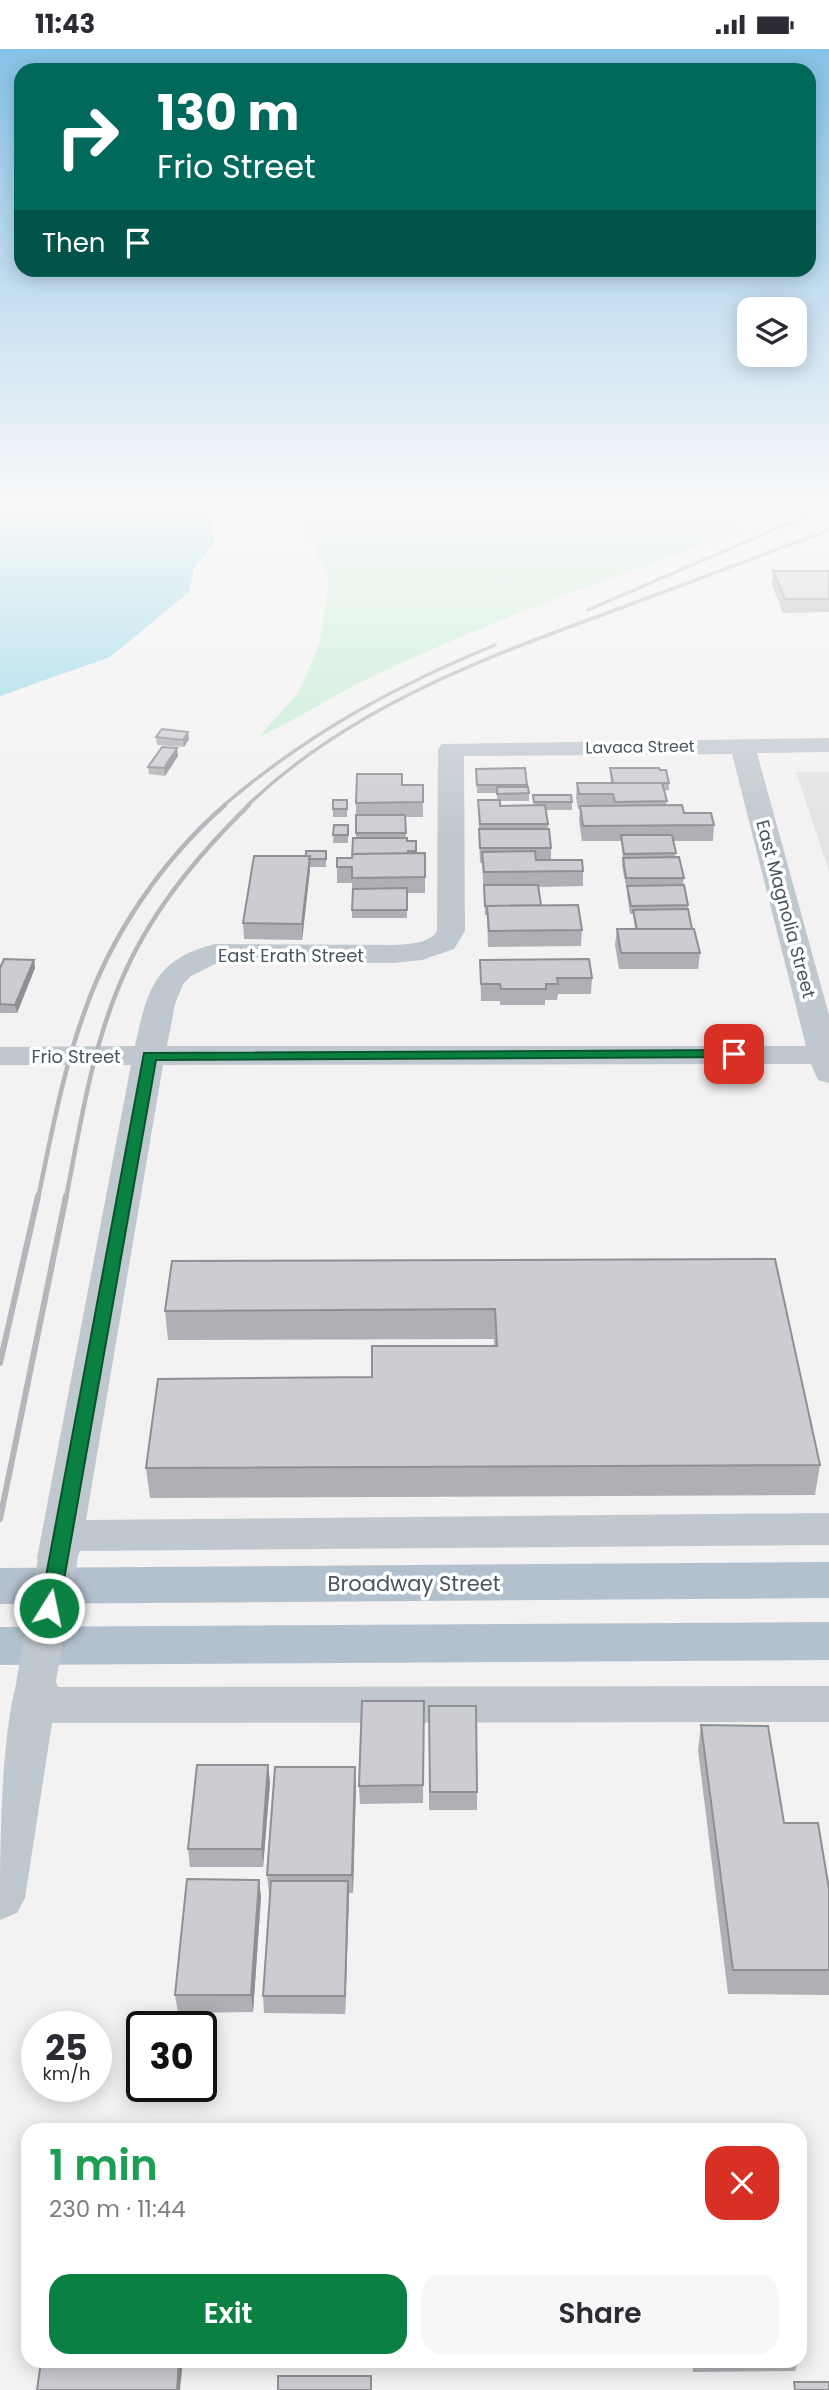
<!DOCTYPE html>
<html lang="en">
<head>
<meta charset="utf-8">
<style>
	:root { --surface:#fff; --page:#f7f7f7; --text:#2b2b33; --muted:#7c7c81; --accent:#0b8043 }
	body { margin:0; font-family:Poppins,sans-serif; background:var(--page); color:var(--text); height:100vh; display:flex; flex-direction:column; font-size:26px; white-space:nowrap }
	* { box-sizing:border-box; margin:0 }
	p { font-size:23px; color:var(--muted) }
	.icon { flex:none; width:38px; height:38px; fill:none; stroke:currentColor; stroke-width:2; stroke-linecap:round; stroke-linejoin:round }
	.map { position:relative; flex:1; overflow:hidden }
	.side { position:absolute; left:21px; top:2074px; width:786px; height:245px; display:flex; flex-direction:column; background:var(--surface); border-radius:21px; box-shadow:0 4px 18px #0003 }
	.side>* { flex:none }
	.guide { position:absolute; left:14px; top:14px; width:802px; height:214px; border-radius:21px; box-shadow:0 4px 18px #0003; background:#00695c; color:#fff; overflow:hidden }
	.tools { position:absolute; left:737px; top:248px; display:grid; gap:14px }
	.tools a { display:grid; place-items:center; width:70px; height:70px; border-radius:14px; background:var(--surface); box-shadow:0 4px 18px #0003; font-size:35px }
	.speed { position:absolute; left:21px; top:1962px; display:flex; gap:14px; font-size:35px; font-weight:700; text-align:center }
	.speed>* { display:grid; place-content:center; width:91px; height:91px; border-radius:50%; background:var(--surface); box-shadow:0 4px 18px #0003; line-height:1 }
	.speed small { font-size:18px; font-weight:400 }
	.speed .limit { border:4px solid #111; border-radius:10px; background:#fff; color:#111 }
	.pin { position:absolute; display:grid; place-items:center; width:60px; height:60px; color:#fff; margin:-30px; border-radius:14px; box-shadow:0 4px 10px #0006 }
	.me { position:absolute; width:77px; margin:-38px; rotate:10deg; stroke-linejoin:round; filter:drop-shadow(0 0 5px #0008) }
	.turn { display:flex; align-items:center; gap:24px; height:147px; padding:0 28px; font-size:32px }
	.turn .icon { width:91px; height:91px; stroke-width:2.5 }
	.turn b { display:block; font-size:49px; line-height:60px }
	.then { display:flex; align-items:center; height:66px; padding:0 28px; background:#0003; gap:14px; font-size:26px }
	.round { display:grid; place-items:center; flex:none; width:74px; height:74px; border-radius:21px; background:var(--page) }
	.head { display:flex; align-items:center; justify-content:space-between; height:119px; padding:0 28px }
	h1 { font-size:42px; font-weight:600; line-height:52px; color:#1e9e55 }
	.primary-button { display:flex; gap:14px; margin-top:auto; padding:14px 28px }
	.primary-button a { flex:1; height:80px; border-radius:21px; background:var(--accent); color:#fff; font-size:28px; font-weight:600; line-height:80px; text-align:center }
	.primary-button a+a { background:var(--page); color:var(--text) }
	.status { display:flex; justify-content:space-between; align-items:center; height:49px; padding:0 35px; background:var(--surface); direction:ltr }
	.status svg { height:19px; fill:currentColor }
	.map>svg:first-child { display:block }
	.education { fill:#e4e2e3 }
	.green { fill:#c3edd3 }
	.water { fill:#93d6e8 }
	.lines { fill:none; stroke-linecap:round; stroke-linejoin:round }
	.minor { fill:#c0c8cf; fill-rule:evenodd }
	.primary { fill:#b3c0ce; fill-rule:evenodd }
	.rail-far2 { stroke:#b4b6bb; stroke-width:3.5 }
	.rail-far1 { stroke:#b4b6bb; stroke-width:4.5 }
	.rail { stroke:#b4b6bb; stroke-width:6 }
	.minor-bridge { stroke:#c0c8cf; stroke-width:39 }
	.wall { fill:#afb0b5 }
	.shaded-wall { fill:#8e9094 }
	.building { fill:#cbcdd3; stroke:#8e9094; stroke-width:2 }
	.route { fill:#0b8043; stroke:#07532c; stroke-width:2 }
	.labels { text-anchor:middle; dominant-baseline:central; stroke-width:7; stroke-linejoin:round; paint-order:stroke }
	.far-street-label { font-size:16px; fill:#4a545e; stroke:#fff }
	.street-label { font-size:18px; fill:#4a545e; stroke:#fff }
	.near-street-label { font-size:21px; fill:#4a545e; stroke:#fff }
</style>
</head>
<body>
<div class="status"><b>11:43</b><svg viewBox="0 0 49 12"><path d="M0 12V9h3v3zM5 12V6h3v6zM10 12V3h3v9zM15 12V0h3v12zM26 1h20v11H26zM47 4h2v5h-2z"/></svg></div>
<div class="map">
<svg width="829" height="2341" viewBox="0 0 829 2341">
	<rect width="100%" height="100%" fill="#f3f1f1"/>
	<path class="education" d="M796,723H829V822Z"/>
	<path class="green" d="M289,459H671L753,478C620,526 485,572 357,635C324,652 293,673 259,688L298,644L320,594L329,532L311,491Z"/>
	<path class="water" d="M0,459H210L208,466L215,493L194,519L189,543L110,608L0,647Z"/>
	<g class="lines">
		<path class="minor" d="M829,689V703L757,704L829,966V1034L818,1031L811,1015L163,1016L86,1471L829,1464V1496L80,1502L73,1520L58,1525L43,1520L37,1509L131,1016H0V998L135,997C147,942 154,910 215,895L394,896C408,895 429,895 437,882L438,700L442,695ZM732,705L806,997H167L175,955L183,935L191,927L219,913L394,914L422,911L454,900L465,882L464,707Z
			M36,1617L52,1622L58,1638L829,1637V1673L52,1674L25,1849L17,1864L0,1871C0,1803 0,1680 20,1622Z"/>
		<path class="primary" d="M829,1513V1549L0,1555V1519Z
			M829,1573V1611L0,1616V1578Z"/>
		<path class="rail-far2" d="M588,561L824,459
			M223,757C307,685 393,638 495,596
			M247,757C347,660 481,610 610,563C683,536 756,509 829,481"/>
		<path class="rail-far1" d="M38,1149C51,1088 62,1026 83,967C110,887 162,811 225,756
			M66,1149C80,1078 91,1004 119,937C148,866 195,809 249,756"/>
		<path class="rail" d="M0,1314L38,1147
			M0,1470L66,1147"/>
		<path class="minor-bridge" d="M36,1633L58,1509"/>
	</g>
	<path class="wall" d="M773,522H829V563L783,564L772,536Z
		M156,688L189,690L184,698L157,696Z
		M177,699L178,707L165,727L149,725L148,718Z
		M525,719L527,738L529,744V752H500V757H534L533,746L572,753V761H546L551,799V811L583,822V837L539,838L541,856L582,881L581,897L488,898L487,866H485L482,814H480L478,751H497V744H477L476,720Z
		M610,719L660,721L669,734V741L664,742L667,752L666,756L714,776L713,792H673L676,804L675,808L684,829L683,836L688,856V860L692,880L700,904L698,920H619L615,896L617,880H635L633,865H630L627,845V837H626L622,817L623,809L621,792H582L579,772L580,760H578L576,749L577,734H611L610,727Z
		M402,736L423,753V768H405L406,789L407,792H416V804H425V844H407V869H352V834H337V818L352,809L356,789V754Z
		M333,751H347V768H333Z
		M334,776H348V794H333Z
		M326,802V818H310L302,891L244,890L243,874L306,807Z
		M34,911L35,919L17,964H0V919Z
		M480,911L592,929L591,945H558L557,951H545V956H500V952H481Z
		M775,1210L820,1416L815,1446L150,1449L146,1419L372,1328L494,1297V1290L168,1291L165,1262Z
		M424,1652L423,1754L360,1755L359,1737Z
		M429,1657L477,1743V1761H429Z
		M701,1676L784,1774L829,1840V1946L728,1945L698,1701Z
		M268,1716L270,1734L263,1818H190L188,1800Z
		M356,1736L353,1844H349L345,1965L264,1964L263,1947L270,1844H269L267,1826Z
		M259,1831L261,1848L253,1963L178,1964L175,1946Z
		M692,2312H798L795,2322L693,2323Z"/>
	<path class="shaded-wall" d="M188,683L189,690L184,698L183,691Z
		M177,699L178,707L165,727L164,719Z
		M310,807V822L302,891V875Z
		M34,911L35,919L17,964L15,956Z
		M268,1716L270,1734L263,1818L262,1800Z
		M355,1718L356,1736L353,1844L352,1826Z
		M259,1831L261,1848L253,1963L251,1946Z
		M348,1832L349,1850L345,1965V1947Z
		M179,2312H183L180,2341H177Z"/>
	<path class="building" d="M773,522H829V550H785Z
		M162,680L188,683L183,691L156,688Z
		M162,698L177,699L164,719L148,718Z
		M525,719L527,736H477L476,720Z
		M610,719H659L660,721H666L669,734H663V736L662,734H613Z
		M357,725H402V736H423V753L356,754Z
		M577,734H662L667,752L615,753L613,745H579Z
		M497,738H528L529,744L497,745Z
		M533,746H571L572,753H534Z
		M333,751H347V760H333Z
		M478,751H500V757L545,756L548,775H480Z
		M682,756L684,764H711L714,776L583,777L580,757Z
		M356,766H405L406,784H356Z
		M334,776H348V786H333Z
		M479,780H549L551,799H480Z
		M621,786H672L676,804L624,805Z
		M353,789H407V792H416V802H408V804L353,805L352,809Z
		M306,802H326V810H309L310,807H306Z
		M535,802L536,811H582L583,822L484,823L482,803Z
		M425,804V828L352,829V818H337V809H352L353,805Z
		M254,807H310L302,875L243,874Z
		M679,808L684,829H626L623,809Z
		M484,836H538L541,856L485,857Z
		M684,836L688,856L631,857L627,837Z
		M407,839V861H352L353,840Z
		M578,856L582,881L489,882L487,857Z
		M688,860L692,880H637L633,861Z
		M617,880H694L700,904H621Z
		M4,910L34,911L15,956L0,955V919Z
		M589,910L592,929H557L558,935H546V940H501L500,935H481L480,911Z
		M775,1210L820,1416L146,1419L158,1330L372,1328V1297H497L495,1260L165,1262L172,1212Z
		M362,1652H424L423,1736L359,1737Z
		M429,1657H476L477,1743H430Z
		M701,1676L768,1677L784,1774H818L829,1840V1921H733Z
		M197,1716H268L262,1800H188Z
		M275,1718H355L352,1826H267Z
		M187,1830L259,1831L251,1946H175Z
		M271,1832H348L345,1947H263Z
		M41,2312H179L177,2341H37Z
		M278,2327H371V2341H278Z
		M794,2333H829V2341H795Z"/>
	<linearGradient id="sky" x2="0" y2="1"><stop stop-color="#86c2e8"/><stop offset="0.58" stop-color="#faf9f9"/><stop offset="1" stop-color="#faf9f9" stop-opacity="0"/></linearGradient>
	<rect width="829" height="787" fill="url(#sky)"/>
	<path class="route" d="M734,1001L740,1002V1008L156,1011L59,1559L56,1564L49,1566L42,1564L40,1559L144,1004Z"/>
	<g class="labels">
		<g class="far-street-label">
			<text transform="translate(640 698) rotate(-1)">Lavaca Street</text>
		</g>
		<g class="street-label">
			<text transform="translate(786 860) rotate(75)">East Magnolia Street</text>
			<text x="291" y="906">East Erath Street</text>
			<text x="76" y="1007">Frio Street</text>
		</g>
		<g class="near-street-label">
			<text x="414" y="1534">Broadway Street</text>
		</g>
	</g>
</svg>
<div class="tools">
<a><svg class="icon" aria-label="layers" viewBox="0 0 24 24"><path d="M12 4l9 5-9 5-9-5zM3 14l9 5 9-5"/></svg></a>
</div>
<div class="speed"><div>25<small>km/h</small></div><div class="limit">30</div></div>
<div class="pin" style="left:734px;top:1005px;background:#d93025"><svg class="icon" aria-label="arrive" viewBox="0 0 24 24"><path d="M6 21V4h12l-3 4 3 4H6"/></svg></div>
<svg class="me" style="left:49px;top:1559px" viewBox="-20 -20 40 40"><circle r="17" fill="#0b8043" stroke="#fff" stroke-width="3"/><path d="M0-11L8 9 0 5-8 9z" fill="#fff"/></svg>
<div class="guide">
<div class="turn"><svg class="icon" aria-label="right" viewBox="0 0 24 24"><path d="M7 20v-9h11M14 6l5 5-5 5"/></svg><div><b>130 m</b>Frio Street</div></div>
<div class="then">Then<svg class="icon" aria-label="arrive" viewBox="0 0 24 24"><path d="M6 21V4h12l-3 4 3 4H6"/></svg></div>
</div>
<section class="side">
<div class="head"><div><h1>1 min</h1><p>230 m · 11:44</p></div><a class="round" style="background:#d93025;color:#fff"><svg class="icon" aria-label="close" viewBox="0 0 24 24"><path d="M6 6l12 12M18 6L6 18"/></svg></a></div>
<div class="primary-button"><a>Exit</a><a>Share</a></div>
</section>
</div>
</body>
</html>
